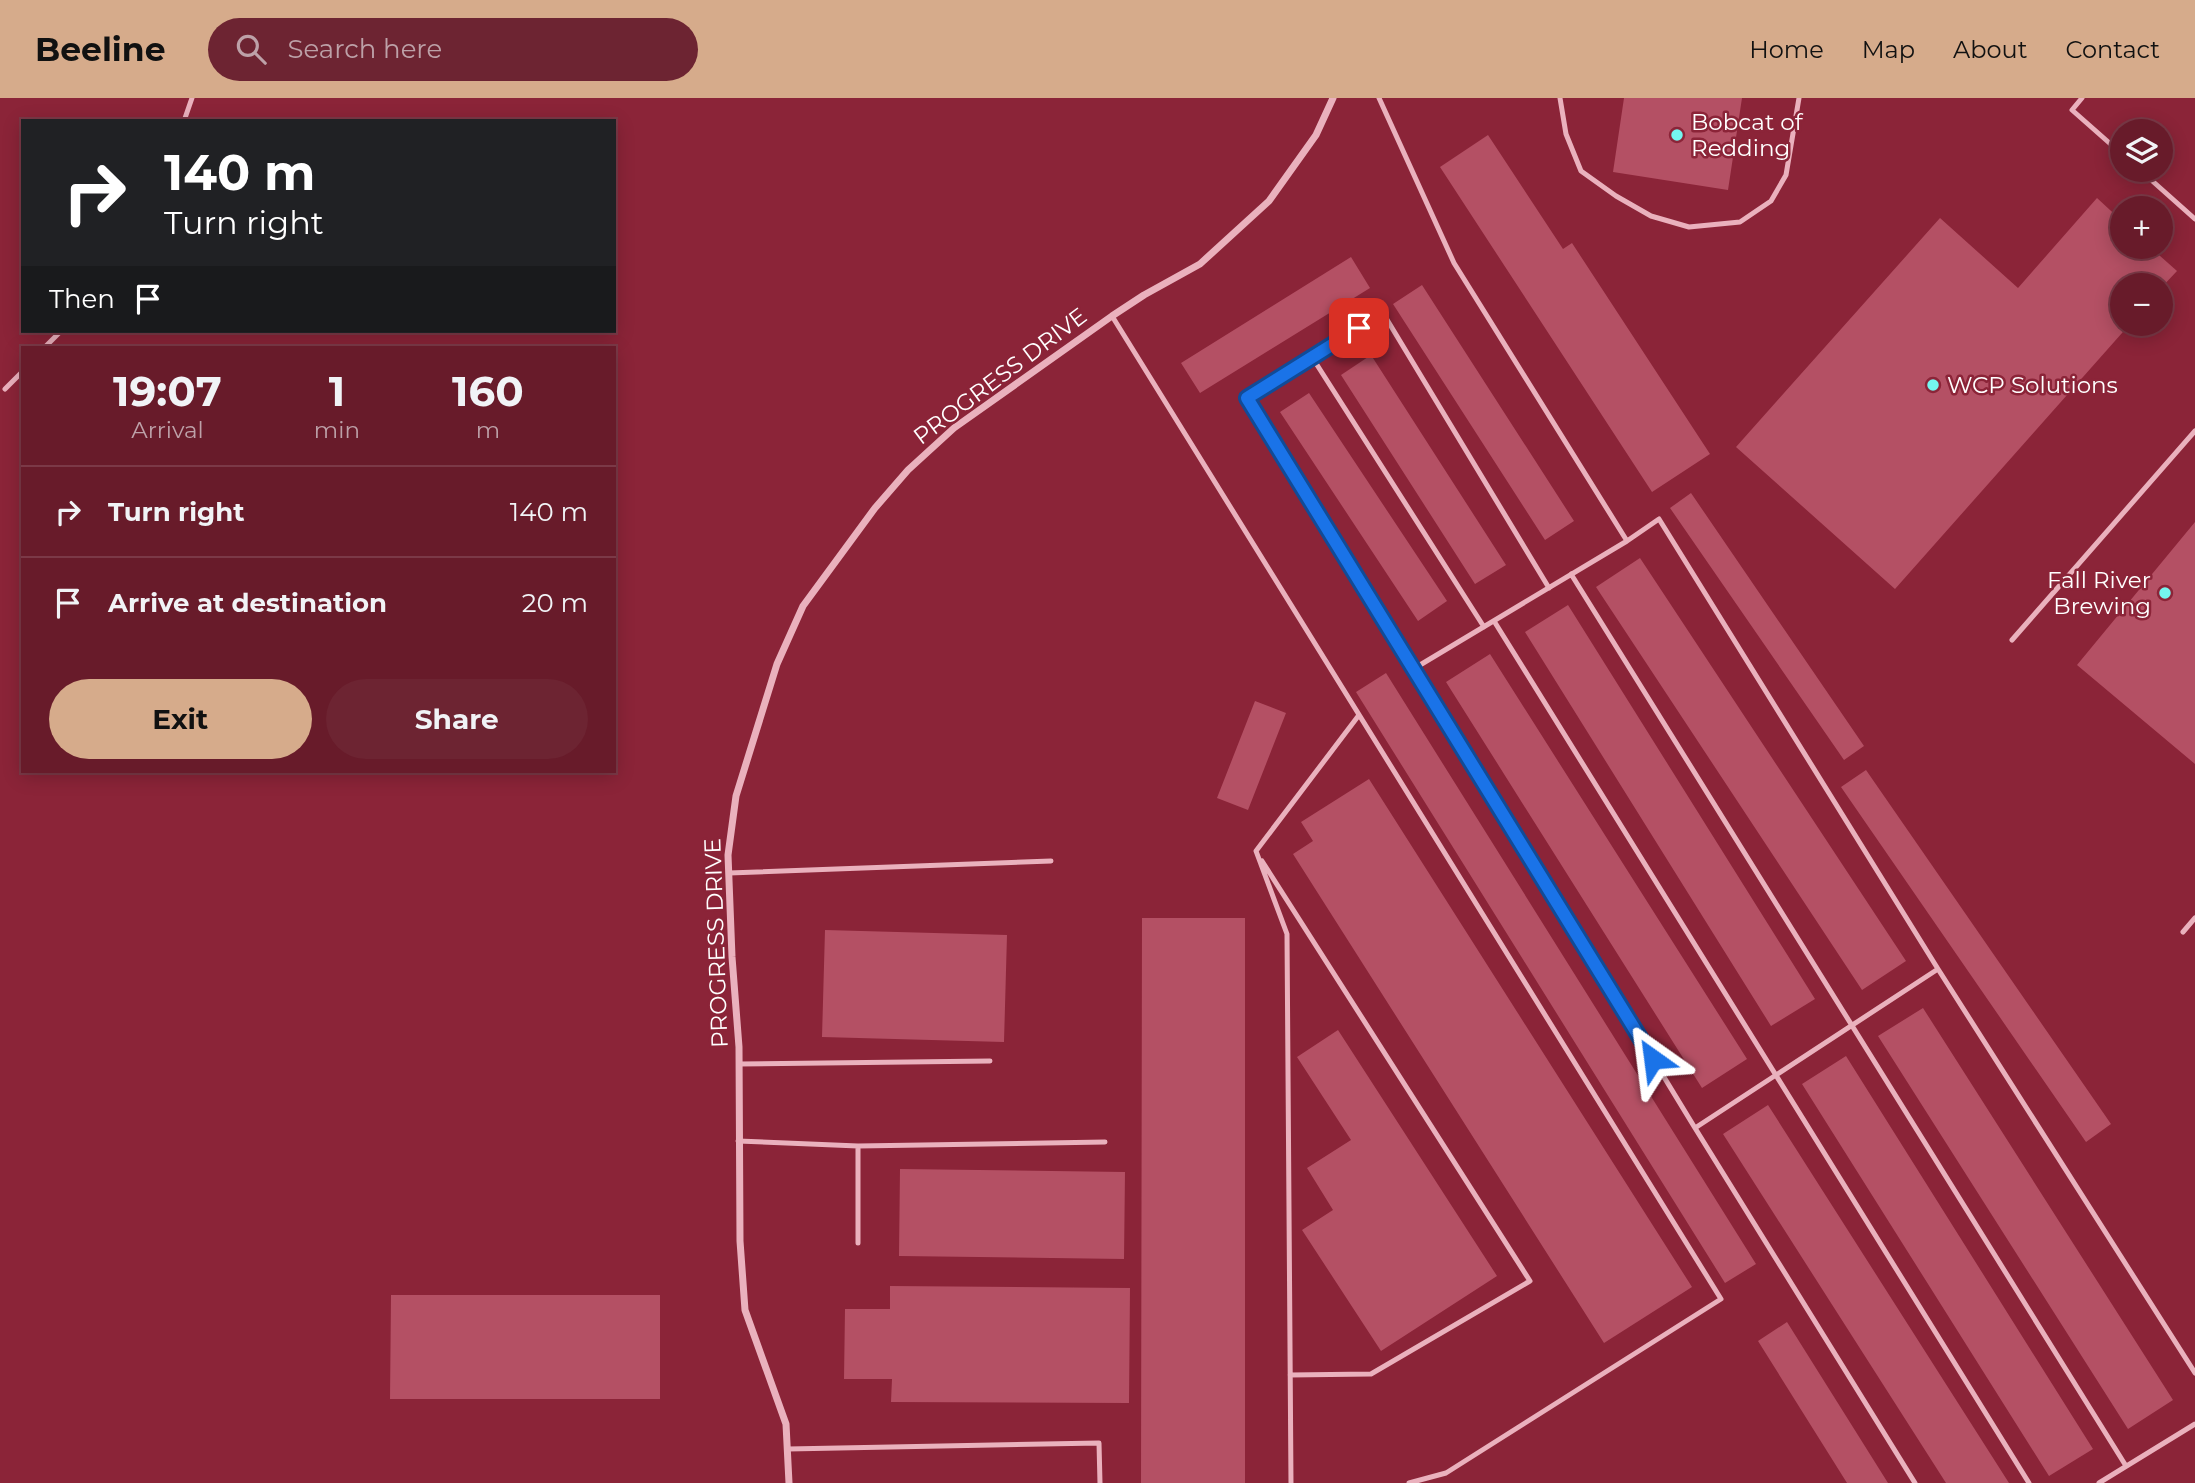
<!DOCTYPE html>
<html lang="en">
<head>
<meta charset="utf-8">
<style>
	:root { --surface:#681b2a; --page:#6d2432; --text:#f1f3f6; --muted:#bda1a8; --line:#7b3947; --accent:#d6ab8b }
	body { margin:0; font-family:Montserrat,sans-serif; background:var(--page); color:var(--text); height:100vh; display:flex; flex-direction:column; font-size:26px; white-space:nowrap }
	* { box-sizing:border-box; margin:0 }
	p { font-size:23px; color:var(--muted) }
	.icon { flex:none; width:38px; height:38px; fill:none; stroke:currentColor; stroke-width:2; stroke-linecap:round; stroke-linejoin:round }
	.map { position:relative; flex:1; overflow:hidden }
	.sheet { position:absolute; left:21px; top:248px; width:595px; height:427px; display:flex; flex-direction:column; background:var(--surface); border-radius:0px; box-shadow:0 4px 18px #0003,0 0 0 2px var(--line) }
	.sheet>* { flex:none }
	.guide { position:absolute; left:21px; top:21px; width:595px; height:214px; border-radius:0px; box-shadow:0 4px 18px #0003,0 0 0 2px var(--line); background:#202124; color:#fff; overflow:hidden }
	.fabs { position:absolute; left:2110px; top:21px; display:grid; gap:14px }
	.fabs a { display:grid; place-items:center; width:63px; height:63px; border-radius:50%; background:var(--surface); box-shadow:0 4px 18px #0003,0 0 0 2px var(--line); font-size:35px }
	.pin { position:absolute; display:grid; place-items:center; width:60px; height:60px; color:#fff; margin:-30px; border-radius:14px; box-shadow:0 4px 10px #0006 }
	.me { position:absolute; width:77px; margin:-38px; rotate:329deg; stroke-linejoin:round; filter:drop-shadow(0 0 5px #0008) }
	.turn { display:flex; align-items:center; gap:24px; height:147px; padding:0 28px; font-size:32px }
	.turn .icon { width:91px; height:91px; stroke-width:2.5 }
	.turn b { display:block; font-size:49px; line-height:60px }
	.then { display:flex; align-items:center; height:66px; padding:0 28px; background:#0003; gap:14px; font-size:26px }
	.eta { display:flex; justify-content:space-evenly; align-items:center; height:119px; text-align:center }
	.eta b { font-size:42px; font-weight:700; line-height:49px }
	.button { display:flex; gap:14px; margin-top:auto; padding:14px 28px }
	.button a { flex:1; height:80px; border-radius:42px; background:var(--accent); color:#111; font-size:28px; font-weight:700; line-height:80px; text-align:center }
	.button a+a { background:var(--page); color:var(--text) }
	ul { padding:0; list-style:none }
	li { display:flex; align-items:center; gap:21px; height:91px; padding:0 28px; border-top:2px solid var(--line) }
	li div { flex:1 }
	li b { display:block; font-size:26px }
	li em { font-style:normal }
	header { display:flex; align-items:center; gap:42px; box-sizing:border-box; height:98px; padding:0 35px; background:var(--accent); color:#111 }
	header strong { font-size:33px }
	nav { display:flex; gap:38px; margin-inline-start:auto; font-size:24px }
	.search { width:490px; height:63px; background:var(--page); display:flex; align-items:center; gap:18px; box-sizing:border-box; padding:0 24px; border-radius:38px; color:var(--muted); font-size:26px }
	.map>svg:first-child { display:block }
	.building { fill:#b45064 }
	.lines { fill:none; stroke-linecap:round; stroke-linejoin:round }
	.lane { stroke:#eab1bd; stroke-width:5 }
	.street { stroke:#eab1bd; stroke-width:7 }
	.route-casing { stroke:#114b97; stroke-width:18 }
	.route { stroke:#1a73e8; stroke-width:12 }
	.poi-dot { fill:#74f5ef; stroke:#8b2438; stroke-width:2.5 }
	.labels { text-anchor:middle; dominant-baseline:central; stroke-width:5; stroke-linejoin:round; paint-order:stroke }
	.poi-label { font-size:23px; fill:#fff; stroke:#8b2438; text-anchor:start }
	.street-label { font-size:23px; fill:#fff; stroke:#8b2438 }
</style>
</head>
<body>
<header>
<strong>Beeline</strong>
<div class="search"><svg class="icon" aria-label="search" viewBox="0 0 24 24"><circle cx="10" cy="10" r="6"/><path d="M15 15l6 6"/></svg>Search here</div>
<nav><a>Home</a><a>Map</a><a>About</a><a>Contact</a></nav>
</header>
<div class="map">
<svg width="2195" height="1385" viewBox="0 0 2195 1385">
	<rect width="100%" height="100%" fill="#8b2438"/>
	<path class="building" d="M1624,0H1742L1728,92L1613,74Z
		M1488,37L1563,151L1572,145L1710,356L1652,394L1440,69Z
		M2097,100L2123,124V149H2150L2177,173L2161,190V187H2123V226H2130L1895,491L1736,349L1940,120L2018,190Z
		M1351,159L1370,190L1200,295L1181,265Z
		M1422,187L1574,423L1545,442L1393,206Z
		M1371,257L1506,467L1475,486L1341,277Z
		M1309,295L1447,503L1418,523L1280,314Z
		M1691,395L1864,648L1844,662L1670,410Z
		M2195,424V666L2077,567Z
		M1640,460L1906,863L1862,892L1596,489Z
		M1568,507L1815,901L1771,928L1525,534Z
		M1490,556L1747,961L1702,990L1446,584Z
		M1386,575L1756,1166L1725,1185L1356,594Z
		M1255,603L1286,615L1248,712L1217,700Z
		M1866,672L2111,1026L2086,1044L1841,689Z
		M1369,681L1692,1189L1604,1245L1293,756L1313,743L1301,724Z
		M1142,820H1245V1385H1141Z
		M825,832L1007,837L1004,944L822,939Z
		M1923,910L2173,1302L2128,1331L1878,938Z
		M1338,932L1497,1178L1381,1253L1302,1132L1333,1112L1307,1070L1351,1042L1297,959Z
		M1846,958L2093,1351L2049,1378L1802,986Z
		M1768,1007L2009,1385H1946L1723,1036Z
		M900,1071L1125,1074L1124,1161L899,1158Z
		M890,1188L1130,1190L1129,1305L891,1304L892,1281H844L845,1211H890Z
		M391,1197H660V1301H390Z
		M1787,1224L1888,1385H1847L1758,1243Z"/>
	<g class="lines">
		<path class="lane" d="M1379,0L1454,165L1627,443L1415,570L1247,300L1383,215L1549,490
			M1560,0L1566,36L1581,73L1616,98L1651,118L1689,129L1740,124L1771,103L1786,77L1799,0
			M2082,0L2072,12L2123,57
			M184,23L192,0
			M2140,72L2195,121
			M1112,218L1721,1201L1446,1375L1409,1385
			M44,250L61,233
			M1312,259L1484,529
			M5,291L23,273
			M1571,476L2126,1368
			M1494,523L2029,1385
			M2012,542L2195,333
			M1415,570L1695,1030L1938,871L1659,421L1627,443
			M1262,763L1530,1183L1371,1276L1290,1277
			M729,775L1051,763
			M2183,834L2195,820
			M1938,871L2195,1275
			M739,966L990,963
			M1695,1030L1915,1385
			M738,1043L858,1048V1145
			M858,1048L1105,1044
			M788,1351L1099,1345L1100,1385
			M1291,1385L1287,836L1256,753L1359,617
			M2099,1385L2195,1326"/>
		<path class="street" d="M789,1385L786,1326L745,1212L740,1143L739,949L732,859L728,757L736,698L777,566L803,508L875,410L908,372L954,330L1112,218L1144,197L1200,166L1269,103L1316,37L1333,0"/>
	</g>
	<g class="lines">
		<defs>
			<path id="route" d="M1359,230L1247,300L1653,961"/>
		</defs>
		<use href="#route" class="route-casing"/>
		<use href="#route" class="route"/>
	</g>
	<g class="poi-dot">
		<circle cx="1677" cy="37" r="7"/>
		<circle cx="1933" cy="287" r="7"/>
		<circle cx="2165" cy="495" r="7"/>
	</g>
	<g class="labels">
		<g class="poi-label">
			<text x="1691" y="24">Bobcat of<tspan x="1691" dy="26">Redding</tspan></text>
			<text x="1947" y="287">WCP Solutions</text>
			<text x="2151" y="482" text-anchor="end">Fall River<tspan x="2151" dy="26">Brewing</tspan></text>
		</g>
		<g class="street-label">
			<text transform="translate(1000 278) rotate(-37)">PROGRESS DRIVE</text>
			<text transform="translate(716 845) rotate(-92)">PROGRESS DRIVE</text>
		</g>
	</g>
</svg>
<div class="fabs">
<a><svg class="icon" aria-label="layers" viewBox="0 0 24 24"><path d="M12 4l9 5-9 5-9-5zM3 14l9 5 9-5"/></svg></a>
<a>+</a>
<a>−</a>
</div>
<div class="pin" style="left:1359px;top:230px;background:#d93025"><svg class="icon" aria-label="arrive" viewBox="0 0 24 24"><path d="M6 21V4h12l-3 4 3 4H6"/></svg></div>
<svg class="me" style="left:1653px;top:961px" viewBox="-20 -20 40 40"><path d="M0-17L14 15 0 8-14 15z" fill="#1a73e8" stroke="#fff" stroke-width="4"/></svg>
<div class="guide">
<div class="turn"><svg class="icon" aria-label="right" viewBox="0 0 24 24"><path d="M7 20v-9h11M14 6l5 5-5 5"/></svg><div><b>140 m</b>Turn right</div></div>
<div class="then">Then<svg class="icon" aria-label="arrive" viewBox="0 0 24 24"><path d="M6 21V4h12l-3 4 3 4H6"/></svg></div>
</div>
<section class="sheet">
<div class="eta">
<div><b>19:07</b><p>Arrival</p></div>
<div><b>1</b><p>min</p></div>
<div><b>160</b><p>m</p></div>
</div>
<ul>
<li><svg class="icon" aria-label="right" viewBox="0 0 24 24"><path d="M7 20v-9h11M14 6l5 5-5 5"/></svg><div><b>Turn right</b></div><em>140 m</em></li>
<li><svg class="icon" aria-label="arrive" viewBox="0 0 24 24"><path d="M6 21V4h12l-3 4 3 4H6"/></svg><div><b>Arrive at destination</b></div><em>20 m</em></li>
</ul>
<div class="button"><a>Exit</a><a>Share</a></div>
</section>
</div>
</body>
</html>
